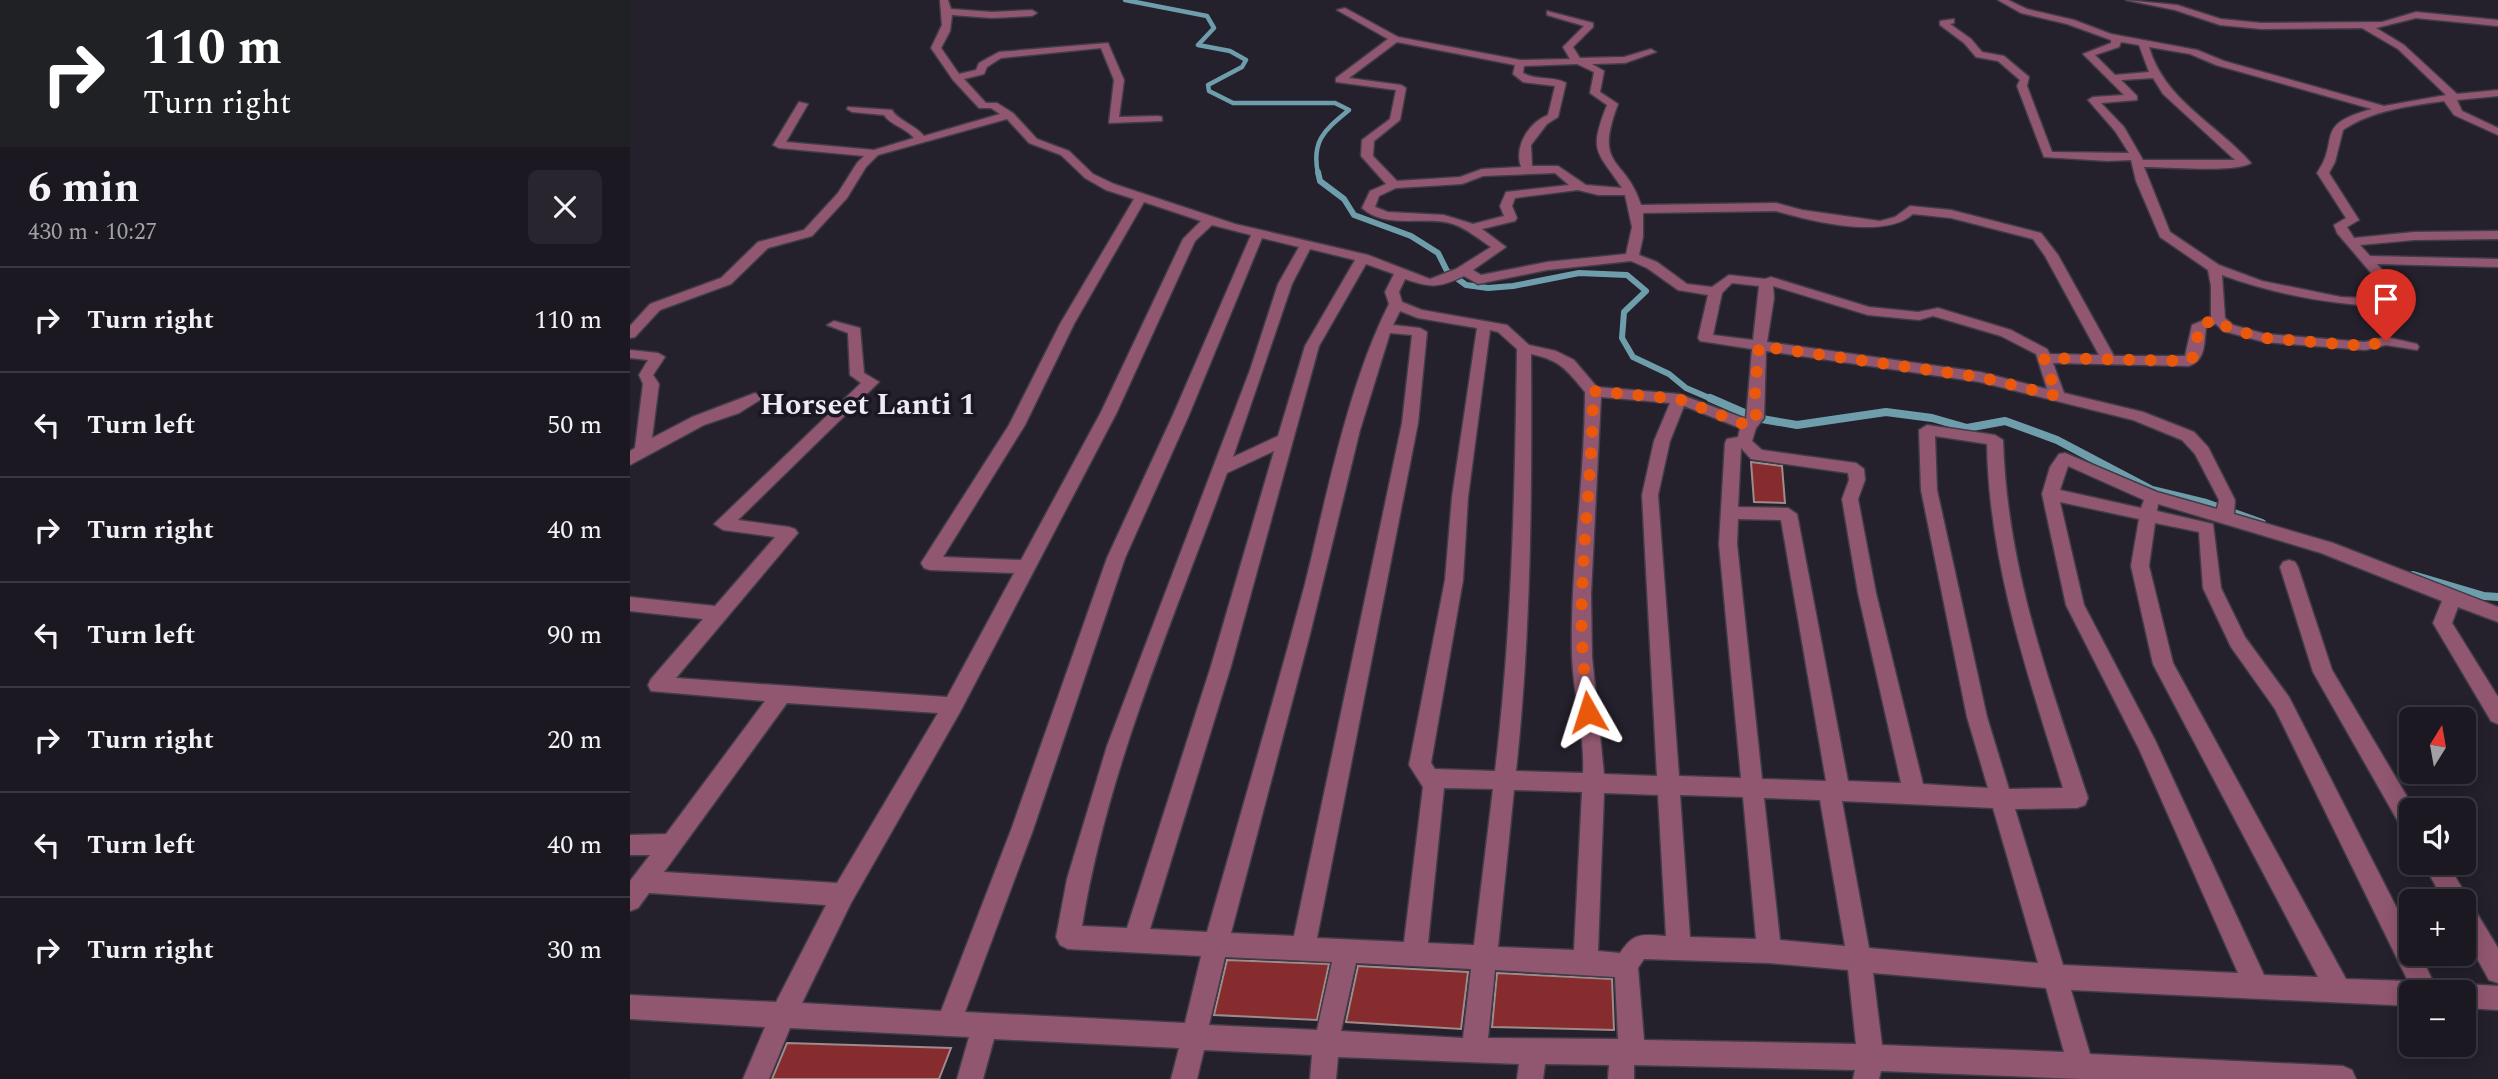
<!DOCTYPE html>
<html lang="en">
<head>
<meta charset="utf-8">
<style>
	:root { --surface:#1b1821; --page:#28252e; --text:#f1f3f6; --muted:#a0a0a5; --line:#39373f }
	body { margin:0; font-family:Spectral,serif; background:var(--page); color:var(--text); height:100vh; display:flex; flex-direction:column; font-size:26px; white-space:nowrap }
	* { box-sizing:border-box; margin:0 }
	p { font-size:23px; color:var(--muted) }
	.icon { flex:none; width:38px; height:38px; fill:none; stroke:currentColor; stroke-width:2; stroke-linecap:round; stroke-linejoin:round }
	.map { position:relative; flex:1; overflow:hidden }
	.panel { display:flex; flex-direction:column; background:var(--surface); width:630px }
	.panel>* { flex:none }
	.banner { background:#202124; color:#fff; overflow:hidden }
	.needle { width:46px; rotate:11deg }
	.controls { position:absolute; left:1769px; top:707px; display:grid; gap:14px }
	.controls a { display:grid; place-items:center; width:77px; height:77px; border-radius:10px; background:var(--surface); box-shadow:0 4px 18px #0003,0 0 0 2px var(--line); font-size:35px }
	.pin { position:absolute; display:grid; place-items:center; width:60px; height:60px; color:#fff; margin:-72px -30px; border-radius:50% 50% 50% 0; rotate:-45deg; box-shadow:0 0 7px #0007 }
	.pin .icon { rotate:45deg }
	.me { position:absolute; width:77px; margin:-38px; rotate:354deg; stroke-linejoin:round; filter:drop-shadow(0 0 5px #0008) }
	.turn { display:flex; align-items:center; gap:24px; height:147px; padding:0 28px; font-size:32px }
	.turn .icon { width:91px; height:91px; stroke-width:2.5 }
	.turn b { display:block; font-size:49px; line-height:60px }
	.round { display:grid; place-items:center; flex:none; width:74px; height:74px; border-radius:10px; background:var(--page) }
	.summary { display:flex; align-items:center; justify-content:space-between; height:119px; padding:0 28px }
	h1 { font-size:42px; font-weight:700; line-height:52px }
	ul { padding:0; list-style:none }
	li { display:flex; align-items:center; gap:21px; height:105px; padding:0 28px; border-top:2px solid var(--line) }
	li div { flex:1 }
	li b { display:block; font-size:26px }
	li em { font-style:normal }
	main { display:flex; flex:1; min-height:0 }
	.map>svg:first-child { display:block }
	.lines { fill:none; stroke-linecap:round; stroke-linejoin:round }
	.stream-far2 { stroke:#6e9eac; stroke-width:4.5 }
	.stream-far1 { stroke:#6e9eac; stroke-width:6 }
	.stream { stroke:#6e9eac; stroke-width:8 }
	.building { fill:#862c2f; stroke:#9f8b8a; stroke-width:2 }
	.street-casing { stroke:#403c48; stroke-width:3 }
	.street { fill:#915770; fill-rule:evenodd }
	.route { stroke:#ea580c; stroke-width:12; stroke-dasharray:0 21.6 }
	.labels { text-anchor:middle; dominant-baseline:central; stroke-width:7; stroke-linejoin:round; paint-order:stroke }
	.district-label { font-size:30px; font-weight:bold; fill:#edeaf3; stroke:#1a1622 }
</style>
</head>
<body>
<main>
<section class="panel">
<div class="banner">
<div class="turn"><svg class="icon" aria-label="right" viewBox="0 0 24 24"><path d="M7 20v-9h11M14 6l5 5-5 5"/></svg><div><b>110 m</b>Turn right</div></div>
</div>
<div class="summary"><div><h1>6 min</h1><p>430 m · 10:27</p></div><a class="round"><svg class="icon" aria-label="close" viewBox="0 0 24 24"><path d="M6 6l12 12M18 6L6 18"/></svg></a></div>
<ul>
<li><svg class="icon" aria-label="right" viewBox="0 0 24 24"><path d="M7 20v-9h11M14 6l5 5-5 5"/></svg><div><b>Turn right</b></div><em>110 m</em></li>
<li><svg class="icon" aria-label="left" viewBox="0 0 24 24"><path d="M17 20v-9H6M10 6l-5 5 5 5"/></svg><div><b>Turn left</b></div><em>50 m</em></li>
<li><svg class="icon" aria-label="right" viewBox="0 0 24 24"><path d="M7 20v-9h11M14 6l5 5-5 5"/></svg><div><b>Turn right</b></div><em>40 m</em></li>
<li><svg class="icon" aria-label="left" viewBox="0 0 24 24"><path d="M17 20v-9H6M10 6l-5 5 5 5"/></svg><div><b>Turn left</b></div><em>90 m</em></li>
<li><svg class="icon" aria-label="right" viewBox="0 0 24 24"><path d="M7 20v-9h11M14 6l5 5-5 5"/></svg><div><b>Turn right</b></div><em>20 m</em></li>
<li><svg class="icon" aria-label="left" viewBox="0 0 24 24"><path d="M17 20v-9H6M10 6l-5 5 5 5"/></svg><div><b>Turn left</b></div><em>40 m</em></li>
<li><svg class="icon" aria-label="right" viewBox="0 0 24 24"><path d="M7 20v-9h11M14 6l5 5-5 5"/></svg><div><b>Turn right</b></div><em>30 m</em></li>
</ul>
</section>
<div class="map">
<svg width="1868" height="1079" viewBox="0 0 1868 1079">
	<rect width="100%" height="100%" fill="#24202c"/>
	<g class="lines">
		<path class="stream-far2" d="M495,0L577,16L584,28L568,45L600,51L616,60L612,67L578,85L579,91L603,103H705L719,110C695,130 681,140 688,174"/>
		<path class="stream-far1" d="M688,172L690,181L714,199L724,215L781,236L808,253L817,271L836,285L858,288L883,286L949,273L997,275L1016,291L994,312L992,338L1003,357L1039,374L1056,388L1084,400"/>
		<path class="stream" d="M1080,398L1126,418L1167,425L1256,412L1302,418L1337,428L1375,421L1427,440L1522,490L1576,503L1632,523
			M1783,575L1854,596L1868,597"/>
	</g>
	<path class="building" d="M1121,462L1152,466L1155,503L1124,502Z
		M597,960L699,964L687,1020L584,1015Z
		M728,966L838,972L831,1029L716,1022Z
		M867,973L982,979L984,1030L862,1027Z
		M157,1043L321,1048L309,1079H142Z"/>
	<g class="lines">
		<defs>
			<path id="street" d="M310,0H318L321,9L362,12L402,10L407,13L402,16L362,18L322,15L320,31L311,48L329,74L346,70L349,63L369,52L478,43L494,80L489,117L528,116L532,117V121L479,123L484,80L471,48L371,58L357,67L354,74L334,79L356,103H367L383,113L407,139L439,151L463,174L484,184L605,224L738,255L800,279L826,269L861,247C849,239 837,229 823,224C795,215 755,230 732,208L740,191L756,184L731,156L732,140L760,119L766,90L706,82V78L758,39L707,10L715,8L768,37L890,60L940,59L933,47L954,26L917,15V11L963,23V27L943,47L950,58L994,57L1021,49L1026,52L995,63L962,64L974,71L970,92L988,104C963,170 995,155 1011,205L1146,203L1172,210L1250,221L1265,217L1280,206L1321,210L1411,233L1428,255L1484,356H1555L1562,325L1581,317V286L1578,270L1530,237L1506,181L1501,160L1478,161L1414,157L1387,86L1390,80L1368,61L1346,57L1334,43L1310,25V21L1324,19V23L1320,24L1341,39L1352,52L1374,56L1399,77L1397,86L1422,152L1499,153L1485,131L1458,100L1463,97L1494,95L1453,54L1481,43V40L1437,24L1391,13L1368,0H1378L1397,9L1444,20L1481,34L1567,50L1594,61L1754,106L1816,95L1768,49L1732,28L1631,29L1590,25L1545,10L1496,0L1547,5L1591,19L1631,23L1752,22L1786,12L1868,20V26L1786,18L1746,28L1774,45L1827,94L1868,90V96L1827,100L1832,111L1868,128V135L1824,115L1814,101C1780,106 1742,110 1713,130L1705,162L1699,173L1729,220L1717,227L1724,238L1784,232L1868,231V239L1784,240L1730,245L1740,256L1868,259V267L1747,264L1761,280L1769,303L1762,307C1704,305 1647,295 1592,275L1595,318L1603,325L1635,334L1735,342L1756,337L1787,344L1789,347L1787,350L1756,345L1735,350L1634,342L1593,331L1586,324L1576,327C1574,343 1576,360 1559,366L1423,363L1434,393L1513,412L1564,432L1578,447L1605,500L1604,514L1703,543L1868,607V622L1828,607L1822,623L1868,697V724L1861,721L1803,623L1812,601L1691,553L1528,504L1527,511L1583,524L1591,588L1615,637L1659,697L1782,938V954H1790L1808,992H1782V1006L1441,990L1460,1054L1713,1066L1722,1070L1726,1079H1451L1251,1071L1249,1079H1223L1225,1070L1004,1065V1079H978L979,1065L915,1064L913,1079H887L889,1064L708,1057L706,1079H680L682,1055L574,1050L567,1079H541L549,1048L364,1039L353,1079H327L339,1037L160,1028L139,1079H113L135,1027L0,1019V995L146,1002L196,905L19,893L8,908L0,911V881L20,855H0V835L36,834L135,701L21,691L18,685L21,679L73,619L0,611V597L85,606L145,537L93,530L84,524L231,383L220,375L218,333L197,325L204,321L230,328L234,373L249,382L108,520L159,527L165,529L168,533L46,678L317,697L384,573L300,570L294,568L291,563L379,425L430,324L504,199L476,190L455,178L431,155L399,143L377,119L248,155L236,167L217,198L182,236L138,248L101,284L30,310L5,337L0,338V326L20,304L91,278L128,242L174,230L208,193L227,163L234,156L149,148L143,145L169,102L178,104L156,142L244,150L284,138C275,127 260,125 254,115L222,112L217,109L218,107L262,110C267,120 284,124 294,136L370,114L361,108H349L323,80L301,48L312,25ZM767,42L885,65L883,74L893,82L925,86L918,115C898,123 884,147 891,167L852,169L830,177L767,181L743,156L744,141L770,120L776,88L771,85L719,78ZM1491,42L1509,45L1519,72L1485,75L1465,55L1489,47ZM1519,47L1560,54L1586,65L1742,109C1682,125 1711,139 1687,173L1716,218L1704,225L1707,233L1748,281L1754,299L1711,297L1632,281L1589,265L1540,232L1514,167C1536,167 1606,173 1621,163C1587,124 1534,100 1519,47ZM947,64L964,72L960,93L977,105C958,153 967,150 992,188L956,185L928,166H902L901,145L917,124L928,117L936,83C924,76 906,81 893,73L894,66ZM1523,78L1533,94L1605,160H1513L1494,127L1471,103L1507,100V96L1491,80ZM925,173L939,185L876,192L870,206L874,216L843,224L814,215L758,212L745,207L749,196L766,188L832,184L853,176ZM948,190L968,195H995L1002,227L996,254L917,262L851,275L843,270L876,247L852,229L885,221L887,218L882,206L885,198ZM514,202L571,221L553,239L471,412L391,560L313,557L395,425L444,324ZM1146,211C1181,221 1254,240 1283,214L1321,218L1403,239L1415,256L1469,355L1420,354L1417,349L1381,330L1308,308L1288,312L1239,307L1141,277L1135,279L1099,275L1082,287L1057,284L1027,262L1009,255L1013,237V213ZM582,225L621,235L543,415L477,558L381,830L311,1011L172,1003L221,903L330,712L487,412L565,241ZM632,238L669,247L648,284L620,370L477,746L437,879L426,937L430,945L438,949L571,956L555,1023L335,1012L403,830L495,558L559,415ZM680,249L725,260L675,346L648,436L603,457L662,284ZM1001,261L1017,268L1048,290L1078,295L1068,338L1070,341L1122,349L1116,419L1049,394L967,387L944,360L926,351L899,345L877,325L792,310L772,302L769,292L775,279C801,288 809,288 834,276L848,284L917,270ZM736,264L764,274L755,292L759,304C718,385 697,495 675,584C644,700 610,816 577,932L520,929L601,666L689,346ZM1102,283L1129,286L1123,340L1083,335L1092,293ZM1143,286L1238,315L1289,320L1303,316L1371,336L1406,354L1417,389L1350,372L1137,342L1144,298ZM770,311L788,318L847,328L822,497L815,580L779,765L793,787L774,942L687,938L788,423L797,332L790,328L763,325ZM860,330L868,332L887,349C885,490 882,631 865,771L805,769L801,763L833,580L838,497ZM760,333L782,335L772,423L664,936L601,933L680,634L730,430ZM1136,351L1350,382L1503,420L1552,440L1565,454L1589,500L1587,509L1527,492L1435,453L1429,454L1420,467L1412,494L1436,605L1509,749L1608,973L1433,965L1385,809L1447,808L1455,805L1458,798C1418,677 1377,569 1373,440L1365,435L1297,425L1289,430L1291,490L1337,717L1358,788L1293,784L1246,593L1228,499L1235,480L1234,469L1226,463L1132,450L1122,441L1126,428L1134,418ZM901,354C930,360 937,370 955,392C955,480 940,567 942,655C943,694 955,734 953,773L886,771C901,632 902,493 901,354ZM971,397L1040,403L1024,441L1012,495L1027,776L974,774L962,657L961,594ZM1054,406L1110,428L1108,437L1097,439L1095,443L1089,544L1111,778L1049,776L1028,495L1040,441ZM1305,436L1357,444C1359,564 1398,675 1433,788L1379,789L1357,717L1307,490ZM1111,448L1121,459L1127,460L1218,473L1219,480L1212,499L1228,593L1271,783L1218,781L1167,514L1158,508L1108,507ZM644,451L581,666L497,928L452,926C477,770 543,621 597,473ZM1438,466L1514,500L1511,508L1430,490ZM1430,502L1509,519L1501,566L1523,664L1688,977L1634,975L1525,740L1454,605ZM1108,519L1151,520L1196,781L1132,779L1107,544ZM1525,523L1569,532L1573,588L1601,647L1645,709L1778,981L1716,979L1543,663L1519,566ZM157,703L308,713L207,883L34,872ZM814,788L863,789L844,945L798,943ZM884,790L952,792L944,950L868,947ZM974,793L1028,795L1036,936C1012,935 1005,931 990,953L968,951ZM1050,795L1113,797L1126,939L1060,937ZM1134,798L1190,800L1215,946L1150,940ZM1212,801L1363,808L1408,963L1239,948ZM595,957L702,962L687,1030L579,1025ZM1014,959L1139,963L1218,970L1226,1044L1014,1040L1008,968ZM726,963L841,969L833,1038L711,1031ZM865,970L985,977L988,1039L858,1038ZM1243,973L1416,988L1434,1052L1252,1045Z
				M0,350L28,353L35,357L23,375L29,384L22,438L62,417L125,393L133,398L109,413L74,425L0,465V451L5,448L13,384L9,375L18,360L0,358Z
				M1659,560L1665,562L1668,567L1702,670L1785,810H1782V835L1774,832L1683,672L1650,567L1653,562Z
				M1793,863H1817L1835,893L1838,903L1842,905L1868,948V983L1859,980L1834,935V901H1814Z
				M1834,984L1868,986V1010L1834,1008V992H1823L1825,987Z"/>
		</defs>
		<use href="#street" class="street-casing"/>
		<use href="#street" class="street"/>
	</g>
	<g class="lines">
		<path class="route" d="M958,712C954,673 950,634 952,594C954,526 963,459 963,391L1049,399L1119,426L1126,418L1125,390L1129,346L1350,377L1427,396L1414,358L1559,361L1565,355L1569,325L1588,319L1598,328L1634,338L1735,346L1756,341"/>
	</g>
	<g class="labels">
		<g class="district-label">
			<text x="238" y="405">Horseet Lanti 1</text>
		</g>
	</g>
</svg>
<div class="controls">
<a><svg class="needle" viewBox="-14 -14 28 28"><path d="M0-13l5 13h-10z" fill="#e53935"/><path d="M0 13l5-13h-10z" fill="#a0a0a5"/></svg></a>
<a><svg class="icon" aria-label="sound" viewBox="0 0 24 24"><path d="M4 9h4l5-4v14l-5-4H4zM17 9q2 3 0 6"/></svg></a>
<a>+</a>
<a>−</a>
</div>
<div class="pin" style="left:1756px;top:341px;background:#d93025"><svg class="icon" aria-label="arrive" viewBox="0 0 24 24"><path d="M6 21V4h12l-3 4 3 4H6"/></svg></div>
<svg class="me" style="left:958px;top:712px" viewBox="-20 -20 40 40"><path d="M0-17L14 15 0 8-14 15z" fill="#ea580c" stroke="#fff" stroke-width="4"/></svg>
</div>
</main>
</body>
</html>
